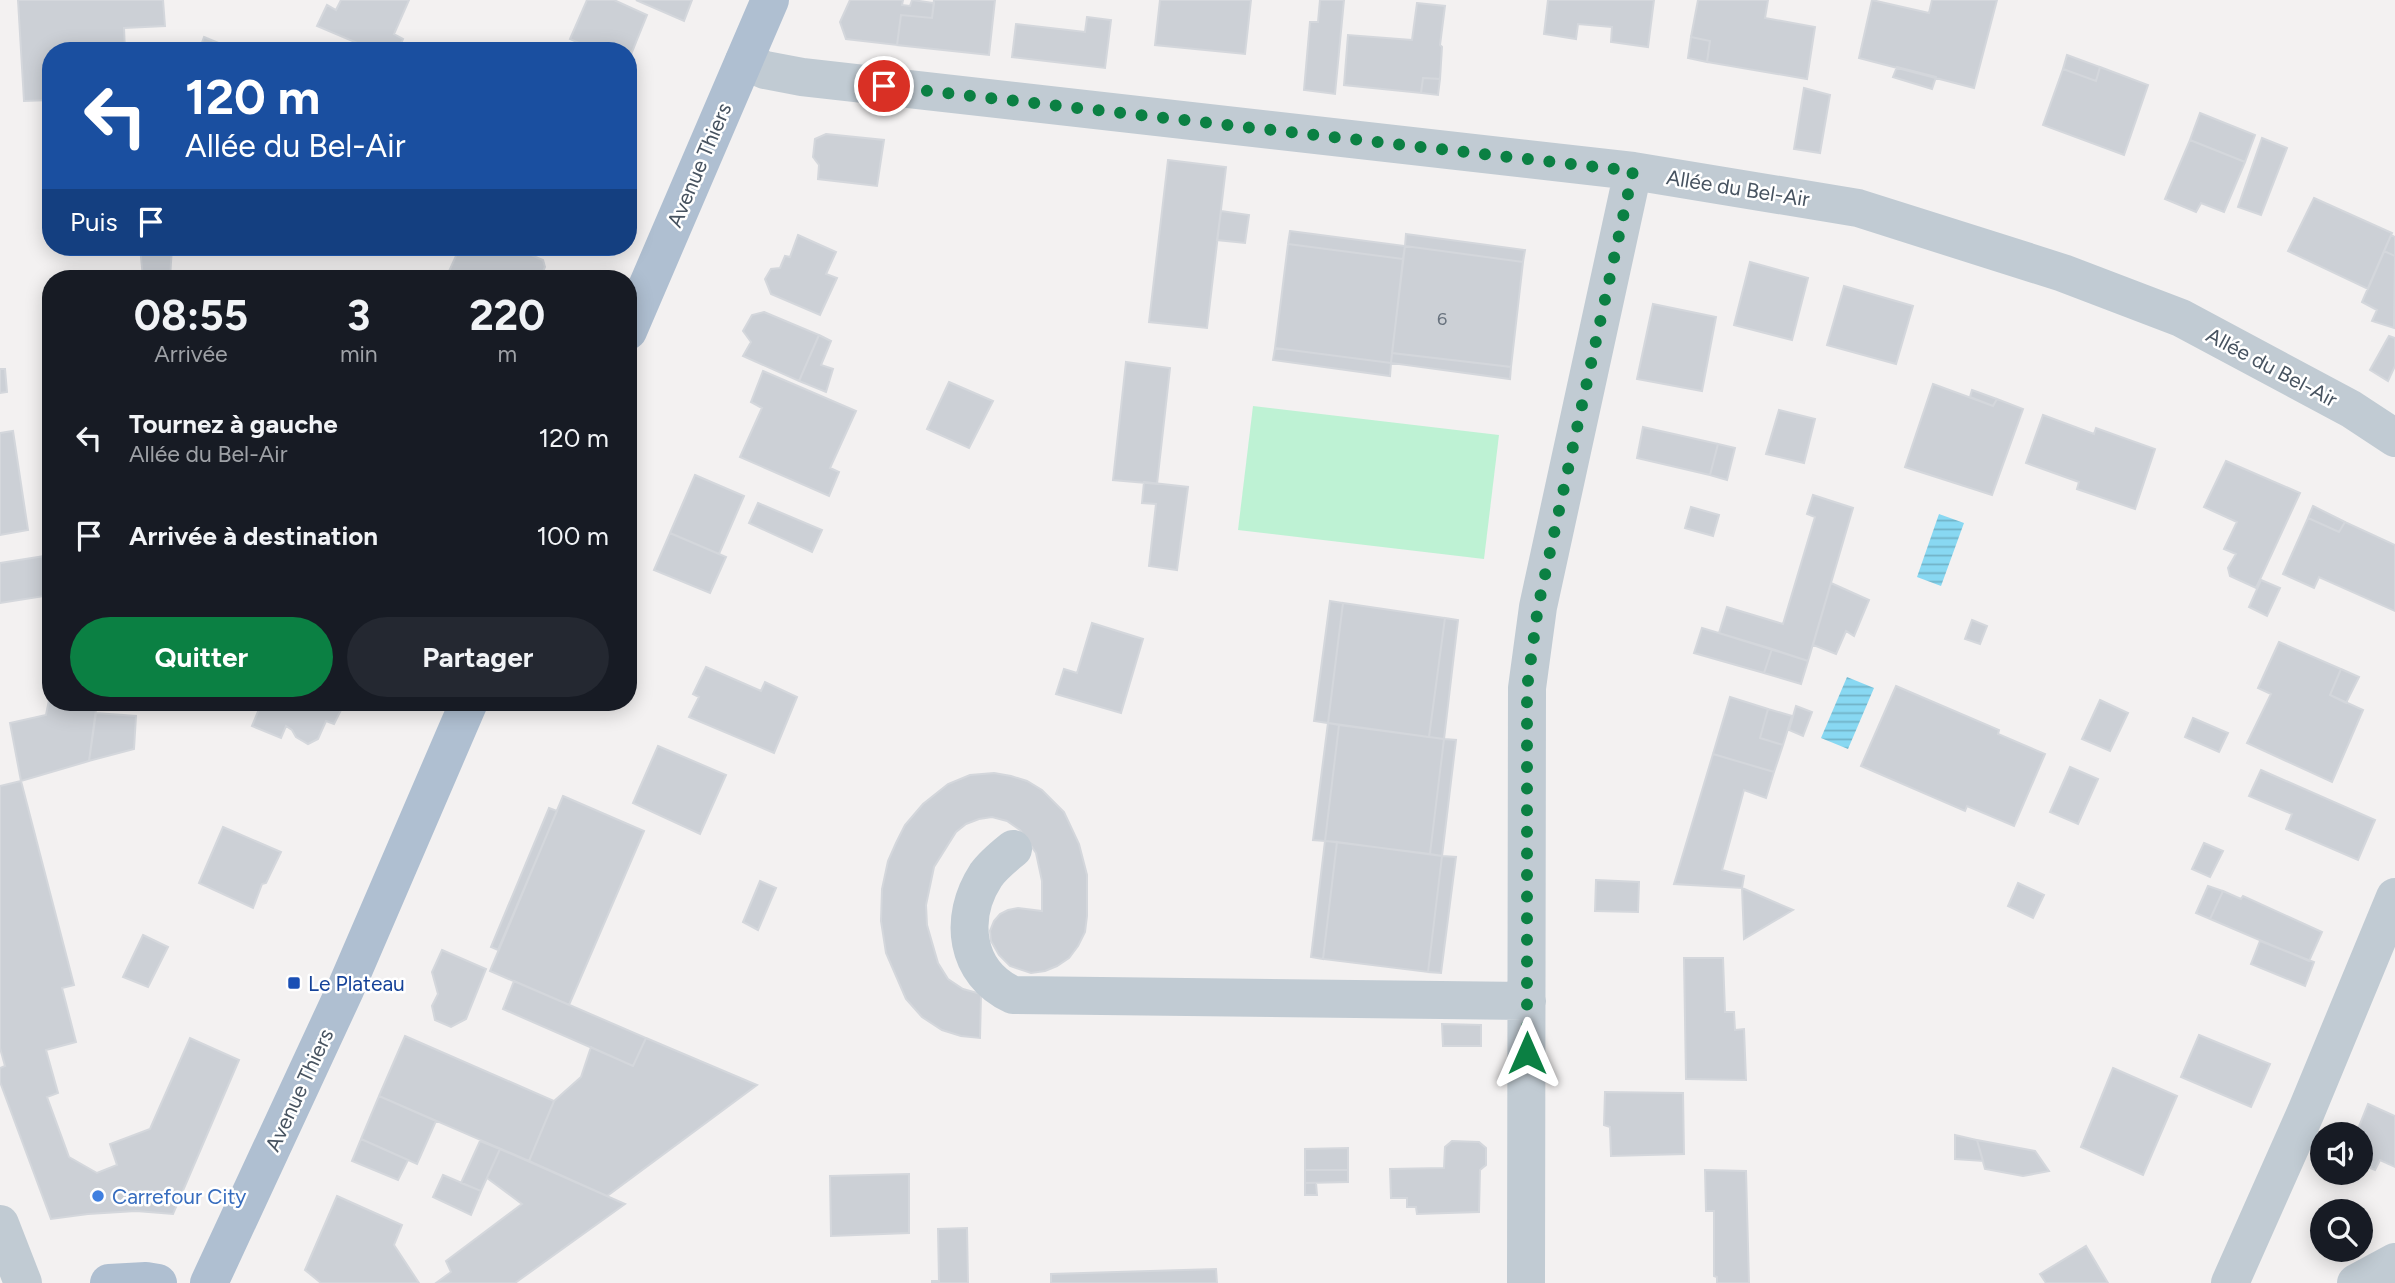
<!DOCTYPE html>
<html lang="fr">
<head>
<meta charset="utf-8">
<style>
	:root { --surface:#171b24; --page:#242831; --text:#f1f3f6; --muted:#9ea1a6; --accent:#0b8043 }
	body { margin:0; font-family:Figtree,sans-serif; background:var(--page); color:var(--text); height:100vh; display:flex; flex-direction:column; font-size:26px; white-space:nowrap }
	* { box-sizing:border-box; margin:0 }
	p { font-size:23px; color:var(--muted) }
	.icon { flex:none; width:38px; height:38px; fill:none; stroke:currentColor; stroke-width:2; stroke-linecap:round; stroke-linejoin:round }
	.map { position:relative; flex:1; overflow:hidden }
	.drawer { position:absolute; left:42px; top:270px; width:595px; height:441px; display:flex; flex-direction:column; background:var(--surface); border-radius:28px; box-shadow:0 4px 18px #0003 }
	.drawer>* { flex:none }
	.hud { position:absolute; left:42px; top:42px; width:595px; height:214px; border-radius:28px; box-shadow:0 4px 18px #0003; background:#1a4fa0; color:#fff; overflow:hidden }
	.fabs { position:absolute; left:2310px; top:1122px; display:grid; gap:14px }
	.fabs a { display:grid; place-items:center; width:63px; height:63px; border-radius:50%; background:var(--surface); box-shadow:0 4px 18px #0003; font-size:35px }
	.pin { position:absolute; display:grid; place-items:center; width:60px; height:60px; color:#fff; margin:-30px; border:4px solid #fff; border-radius:50%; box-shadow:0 2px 7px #0007 }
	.me { position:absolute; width:77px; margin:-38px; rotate:0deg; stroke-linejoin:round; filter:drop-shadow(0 0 5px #0008) }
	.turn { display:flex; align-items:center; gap:24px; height:147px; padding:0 28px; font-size:32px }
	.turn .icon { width:91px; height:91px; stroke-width:2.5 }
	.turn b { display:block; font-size:49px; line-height:60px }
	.then { display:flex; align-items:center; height:66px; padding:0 28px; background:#0003; gap:14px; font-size:26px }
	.eta { display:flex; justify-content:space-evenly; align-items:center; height:119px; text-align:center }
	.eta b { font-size:42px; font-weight:700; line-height:49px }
	.primary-button { display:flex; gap:14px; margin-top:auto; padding:14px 28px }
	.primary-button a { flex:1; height:80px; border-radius:42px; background:var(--accent); color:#fff; font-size:28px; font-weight:700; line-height:80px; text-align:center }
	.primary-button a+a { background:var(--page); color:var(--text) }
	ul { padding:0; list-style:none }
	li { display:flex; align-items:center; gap:21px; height:98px; padding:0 28px }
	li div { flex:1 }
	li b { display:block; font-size:26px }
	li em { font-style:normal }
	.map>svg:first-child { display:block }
	.green { fill:#bef2d4 }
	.water { fill:url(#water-rules) }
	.building { fill:#ccd0d6; stroke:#d4d7dc; stroke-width:2 }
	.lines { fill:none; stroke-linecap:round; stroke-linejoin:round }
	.minor { stroke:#c1cbd3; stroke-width:38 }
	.major { stroke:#afbfd1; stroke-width:38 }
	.route { stroke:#0b8043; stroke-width:12; stroke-dasharray:0 21.6 }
	.transit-dot { fill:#1a4fb4; stroke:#fff; stroke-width:2.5 }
	.shop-dot { fill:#3f7fe0; stroke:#fff; stroke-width:2.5 }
	.labels { text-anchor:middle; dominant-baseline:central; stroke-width:5; stroke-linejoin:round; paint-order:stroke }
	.number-label { font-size:18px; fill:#68727e }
	.street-label { font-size:21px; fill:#475360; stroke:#fff }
	.transit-label { font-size:21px; fill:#164399; stroke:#fff; text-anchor:start }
	.shop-label { font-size:21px; fill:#366cbe; stroke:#fff; text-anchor:start }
</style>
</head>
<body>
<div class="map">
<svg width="2395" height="1283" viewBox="0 0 2395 1283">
	<defs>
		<pattern id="water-rules" width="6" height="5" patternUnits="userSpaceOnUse" patternTransform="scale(1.75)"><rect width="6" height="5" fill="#88d8f2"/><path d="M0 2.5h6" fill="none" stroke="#71b2c7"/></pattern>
	</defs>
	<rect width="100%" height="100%" fill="#f3f1f1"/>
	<path class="green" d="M1253,406L1499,435L1484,559L1238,530Z"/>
	<path class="water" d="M1939,514L1964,523L1941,586L1917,577Z
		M1847,677L1874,688L1848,749L1821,738Z"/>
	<path class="building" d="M18,0H163L165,26L124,28L125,51H51V100L24,101Z
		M341,0H409L394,34L403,39L398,51H376L317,26L327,5L336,10Z
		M587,0H614L647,15L628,62V51H597L570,39Z
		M636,0H692L684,21Z
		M850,0H903L902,5L910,6L912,0L934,3L932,18L901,15L897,45L846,39L840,22Z
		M934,0H995L989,55L897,45L901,15L932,18Z
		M1160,0H1251L1245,54L1155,45Z
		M1320,0H1344L1335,94L1304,90L1310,22H1318Z
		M1548,0H1654L1648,47L1611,42L1612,27L1578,24L1576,39L1544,34Z
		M1698,0H1768L1765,18L1815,27L1807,79L1707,62L1710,41L1691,37Z
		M1872,0L1929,13L1932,0H1997L1974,88L1859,58Z
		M1417,3L1445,6L1440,45L1442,47L1440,79L1423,78L1421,93L1344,85L1348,35L1412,40Z
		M1087,17L1111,20L1105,68L1012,57L1016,24L1085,32Z
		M204,37L226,46L224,51H199Z
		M1691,37L1710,41L1707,62L1688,58Z
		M2067,55L2100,67L2096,81L2063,69Z
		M1897,67L1936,77L1932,89L1893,77Z
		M2100,67L2148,85L2124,155L2043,125L2063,69L2096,81Z
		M1423,78L1440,79L1438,95L1421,93Z
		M1804,88L1830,95L1820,153L1794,149Z
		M2200,113L2255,135L2245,162L2190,140Z
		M826,134L884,140L877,186L818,179L819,165L813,157L815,139Z
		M2262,138L2287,148L2261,215L2238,207Z
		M2190,140L2245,162L2224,212L2201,203L2196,212L2165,199Z
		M1168,160L1226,167L1207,328L1149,322Z
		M2314,198L2392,233L2368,289L2288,251Z
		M1221,211L1249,215L1245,243L1217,240Z
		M1290,231L1405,246L1403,259L1288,244Z
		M1406,234L1525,250L1523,262L1405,246Z
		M798,235L836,252L826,274L837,278L820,315L771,294L765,279L771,269L780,268L785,256L790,257Z
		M2391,235L2395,237V256L2384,251Z
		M1288,244L1403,259L1391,363L1275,348Z
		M1405,246L1523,262L1511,367L1392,353Z
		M140,247H172L170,278H143Z
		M460,247H512L543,260L545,267L540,278H446Z
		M2384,251L2395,256L2394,328L2372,321L2377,310L2362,302Z
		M1750,262L1808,278L1792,340L1734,325Z
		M1844,286L1913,306L1896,364L1827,345Z
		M1653,304L1716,317L1702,391L1637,379Z
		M764,312L819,335L799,381L743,356L751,342L743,331L752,315Z
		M819,335L831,341L821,365L833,369L826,392L799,381Z
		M2389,336L2395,338V366L2388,381L2370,370Z
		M1275,348L1391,363L1390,376L1273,360Z
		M1392,353L1511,367L1510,379L1391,363Z
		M1126,362L1170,368L1157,484L1113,480Z
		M0,369H5L7,392L0,393Z
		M763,371L856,411L830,468L839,472L829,496L740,457L762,408L751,402Z
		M949,382L993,401L969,448L927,429Z
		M1933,384L1993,406L1997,399L2023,409L1992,495L1905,467Z
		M1972,390L1997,399L1993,406L1970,397Z
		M1779,410L1815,419L1804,463L1766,454Z
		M2043,415L2094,434L2096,428L2155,449L2135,509L2077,489L2079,482L2026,463Z
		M1643,427L1718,444L1710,475L1637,458Z
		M13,431L28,530L0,535V433Z
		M1718,444L1735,448L1727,480L1710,475Z
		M2226,461L2300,493L2256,588L2230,576L2228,568L2236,554L2224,549L2237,522L2204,507Z
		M695,475L744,496L719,554L670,533Z
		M1144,482L1188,487L1177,570L1149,566L1156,504L1142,503Z
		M1813,495L1853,508L1808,661L1719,633L1727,607L1783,624L1815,517L1807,514Z
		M758,503L822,530L812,552L749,523Z
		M2313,506L2345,522L2339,532L2308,518Z
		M1691,507L1719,515L1713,536L1685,528Z
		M2308,518L2339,532L2345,522L2395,545V611L2319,577L2314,588L2283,574Z
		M670,533L726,557L710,593L654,570Z
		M51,555V595L0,603V563Z
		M2261,580L2280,588L2267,616L2249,607Z
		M1831,583L1869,600L1854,636L1846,631L1836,654L1813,645Z
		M1330,601L1343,603L1328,723L1314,721Z
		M1343,603L1445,618L1429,737L1328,723Z
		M1445,618L1458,620L1444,739L1429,737Z
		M1972,620L1987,626L1980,644L1965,639Z
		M1092,623L1143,639L1121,713L1056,694L1064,669L1077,673Z
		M1702,628L1772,649L1764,673L1694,653Z
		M2279,642L2341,669L2330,695L2363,710L2332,782L2247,743L2271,694L2258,688Z
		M1772,649L1808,661L1801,684L1764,673Z
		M706,667L761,691L765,682L797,697L774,753L689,717L699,697L693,694Z
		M2341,669L2359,677L2346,703L2330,695Z
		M1896,686L1999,730L1998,734L2045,754L2014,826L1967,806L1965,811L1861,766Z
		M51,690V702H97L89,761L21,781L10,723L46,715Z
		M1730,697L1768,709L1760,738L1783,745L1774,772L1713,754Z
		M2100,700L2128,713L2110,751L2082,739Z
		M262,702H345L334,724L326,721L318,739L308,744L296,737L292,730L286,726L281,738L252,726Z
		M1796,706L1812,712L1803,736L1789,730Z
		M1768,709L1792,716L1783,745L1760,738Z
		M96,713L136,716L134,749L89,761Z
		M2193,718L2228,733L2219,752L2185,737Z
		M1328,723L1339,725L1325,841L1313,840Z
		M1339,725L1444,739L1430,854L1325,841Z
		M1444,739L1456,740L1442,856L1430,854Z
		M658,746L726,775L700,834L633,803Z
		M1713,754L1774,772L1766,798L1744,790L1722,870L1744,876L1742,888L1674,884Z
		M2070,767L2098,779L2078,824L2050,812Z
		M2261,770L2375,820L2358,860L2286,829L2292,814L2249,796Z
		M994,773L1011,776L1027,781L1042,790L1064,812L1079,844L1087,875V916L1085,932L1078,946L1069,958L1057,966L1045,971L1031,973L1010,966L999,955L991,941L990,931L994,921L1000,914L1008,910L1018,908L1042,911V881L1036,853L1020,830L1007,821L992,817L979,819L966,824L956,832L934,867L926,905L927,925L938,963L948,979L963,989L981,994L980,1038L961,1036L942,1030L922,1017L906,999L886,953L881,921L882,889L888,861L896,843L905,825L923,804L948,784L970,775Z
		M21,781L74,985L62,988L76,1042L46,1050L58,1093L47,1097L69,1157L97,1173L117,1165L110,1144L150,1129L190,1038L239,1060L173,1214L136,1211L88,1214L51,1219L0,1082V1068L5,1066L0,1048V786Z
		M563,796L644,831L569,1005L490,971Z
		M549,808L557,811L498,950L491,947Z
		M223,827L281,852L266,883L262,884L253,908L199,883Z
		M1325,841L1337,842L1323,959L1311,957Z
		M1337,842L1442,856L1428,972L1323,959Z
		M2204,843L2223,851L2210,877L2192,869Z
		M1442,856L1456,857L1441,973L1428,972Z
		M1596,880L1639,882L1638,912L1595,911Z
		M760,881L776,888L758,930L743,922Z
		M2018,883L2044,895L2033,918L2008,906Z
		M2208,886L2223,891L2210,919L2196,913Z
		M1742,888L1793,910L1744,939Z
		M2223,891L2241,899L2243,896L2322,932L2309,961L2210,919Z
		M143,935L168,947L148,987L123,977Z
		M2260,941L2314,962L2305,986L2251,964Z
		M442,950L486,969L466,1019L451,1027L435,1020L432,1006L438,994L432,972Z
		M1684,958H1723L1725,1012H1734L1735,1030L1744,1029L1746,1080L1686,1079Z
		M514,981L646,1038L633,1066L503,1009Z
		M1442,1024L1481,1025V1046H1443Z
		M2199,1035L2270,1064L2251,1107L2181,1077Z
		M405,1036L554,1101L529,1161L379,1096Z
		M646,1038L757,1085L607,1196L529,1161L554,1101L581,1077L591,1047L633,1066Z
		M2113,1068L2177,1096L2143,1175L2081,1147Z
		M1605,1092L1683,1093L1684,1154L1611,1156L1610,1127L1604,1125Z
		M379,1096L436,1121L417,1164L361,1139Z
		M2368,1104L2395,1116V1167L2380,1160L2375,1170L2361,1164V1134H2356Z
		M1955,1135L1977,1140L1983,1161L1955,1159Z
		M361,1139L408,1160L398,1180L352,1161Z
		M1977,1140L2035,1151L2049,1171L2023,1176L1985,1169Z
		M480,1141L500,1149L481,1191L461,1183Z
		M1452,1141L1479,1142L1486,1148V1165L1480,1170L1479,1212L1417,1214L1416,1207H1407V1198H1391L1390,1169L1444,1168L1445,1147Z
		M1348,1148V1170H1305V1149Z
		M500,1149L625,1204L515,1283H436L451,1272L446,1261L522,1204L487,1178Z
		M1305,1170H1348V1182L1305,1183Z
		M1705,1170L1746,1171L1749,1283H1717V1277L1714,1276V1211H1706Z
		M909,1174V1233L831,1236L830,1176Z
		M443,1175L481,1191L471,1215L433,1197Z
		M1305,1183H1316L1317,1195H1305Z
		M337,1196L402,1225L394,1245L419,1283H321L305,1270Z
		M967,1228L968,1283H932V1281H939L938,1229Z
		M2086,1246L2108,1283H2046L2040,1274Z
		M1216,1269L1217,1283H1051V1274Z"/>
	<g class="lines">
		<path class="minor" d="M744,61L765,70L802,77L1633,171L1858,208L2063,273L2181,318L2351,409L2395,438
			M1013,849C1003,857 993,865 986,875C958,918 965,973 1013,995L1527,1001
			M0,1224L23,1283
			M1526,1283L1527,688L1538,607L1633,171
			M2230,1283L2306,1112L2395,897
			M2356,1283L2395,1262"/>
		<path class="major" d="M628,331L770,0
			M109,1283L146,1281L158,1283
			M209,1283L345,990L469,702"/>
	</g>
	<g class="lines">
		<path class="route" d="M884,86L1633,171L1538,607L1527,688V1053"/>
	</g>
	<rect class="transit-dot" x="287" y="976" width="14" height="14" rx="3.5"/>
	<circle class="shop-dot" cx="98" cy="1196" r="7"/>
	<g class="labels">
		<g class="number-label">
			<text x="1442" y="319">6</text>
		</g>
		<g class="street-label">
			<text transform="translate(699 165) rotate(-67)">Avenue Thiers</text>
			<text transform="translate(1738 188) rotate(9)">Allée du Bel-Air</text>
			<text transform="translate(2272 367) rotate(28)">Allée du Bel-Air</text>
			<text transform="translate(299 1090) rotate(-65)">Avenue Thiers</text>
		</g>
		<g class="transit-label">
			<text x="308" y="983">Le Plateau</text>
		</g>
		<g class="shop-label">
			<text x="112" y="1196">Carrefour City</text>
		</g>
	</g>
</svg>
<div class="fabs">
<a><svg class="icon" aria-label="sound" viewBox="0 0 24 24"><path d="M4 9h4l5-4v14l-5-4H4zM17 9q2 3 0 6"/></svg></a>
<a><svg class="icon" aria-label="search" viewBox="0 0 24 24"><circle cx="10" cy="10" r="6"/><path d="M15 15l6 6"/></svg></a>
</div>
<div class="pin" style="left:884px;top:86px;background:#d93025"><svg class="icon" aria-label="arrive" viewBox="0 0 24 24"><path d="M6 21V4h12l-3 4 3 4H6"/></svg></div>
<svg class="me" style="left:1527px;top:1053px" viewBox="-20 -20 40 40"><path d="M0-17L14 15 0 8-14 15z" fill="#0b8043" stroke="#fff" stroke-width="4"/></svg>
<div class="hud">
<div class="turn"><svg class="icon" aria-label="left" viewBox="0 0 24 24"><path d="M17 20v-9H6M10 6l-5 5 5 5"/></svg><div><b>120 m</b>Allée du Bel-Air</div></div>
<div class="then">Puis<svg class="icon" aria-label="arrive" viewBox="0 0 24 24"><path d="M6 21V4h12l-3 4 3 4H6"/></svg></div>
</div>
<section class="drawer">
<div class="eta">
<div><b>08:55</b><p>Arrivée</p></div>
<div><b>3</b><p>min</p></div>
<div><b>220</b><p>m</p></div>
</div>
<ul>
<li><svg class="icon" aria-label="left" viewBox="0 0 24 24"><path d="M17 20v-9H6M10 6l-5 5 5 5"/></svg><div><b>Tournez à gauche</b><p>Allée du Bel-Air</p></div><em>120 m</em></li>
<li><svg class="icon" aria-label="arrive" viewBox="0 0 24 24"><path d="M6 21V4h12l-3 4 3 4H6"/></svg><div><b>Arrivée à destination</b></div><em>100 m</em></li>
</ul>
<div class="primary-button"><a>Quitter</a><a>Partager</a></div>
</section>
</div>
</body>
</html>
